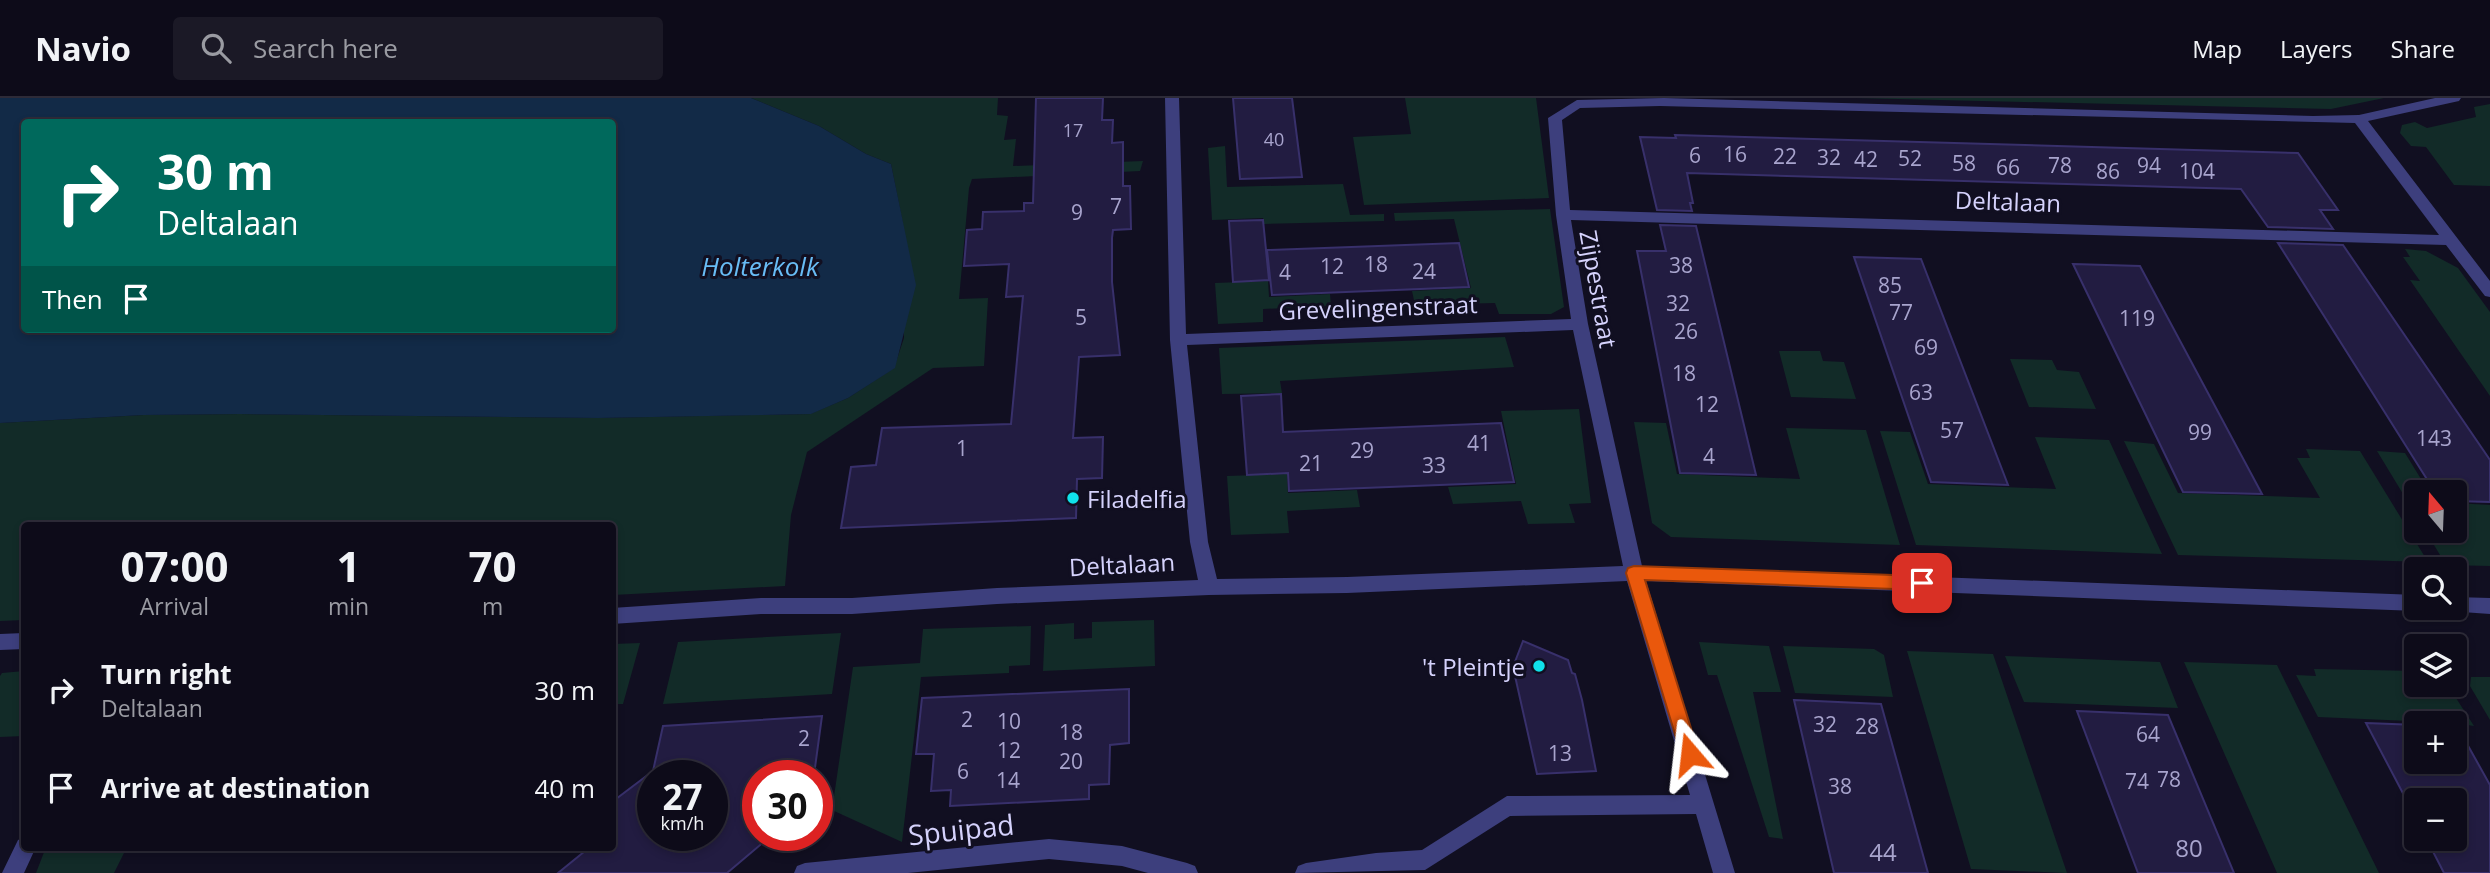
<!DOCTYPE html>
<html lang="en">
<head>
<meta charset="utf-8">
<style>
	:root { --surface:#0d0b19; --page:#1b1926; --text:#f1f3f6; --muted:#9a9ba2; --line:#2d2b38 }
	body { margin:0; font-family:"Open Sans",sans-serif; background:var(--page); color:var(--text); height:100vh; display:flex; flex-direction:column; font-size:26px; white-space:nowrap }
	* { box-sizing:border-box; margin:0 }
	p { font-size:23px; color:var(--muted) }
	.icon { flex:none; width:38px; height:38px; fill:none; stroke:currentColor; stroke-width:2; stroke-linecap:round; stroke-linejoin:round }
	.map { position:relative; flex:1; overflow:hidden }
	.side { position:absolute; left:21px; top:424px; width:595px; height:329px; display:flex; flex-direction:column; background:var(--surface); border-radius:7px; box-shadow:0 4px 10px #0003,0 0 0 2px var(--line) }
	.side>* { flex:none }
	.top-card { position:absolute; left:21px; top:21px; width:595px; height:214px; border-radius:7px; box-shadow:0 4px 10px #0003,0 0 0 2px var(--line); background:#00695c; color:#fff; overflow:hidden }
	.needle { width:46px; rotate:341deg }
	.tools { position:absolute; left:2404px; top:382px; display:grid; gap:14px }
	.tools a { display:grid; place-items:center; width:63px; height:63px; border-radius:7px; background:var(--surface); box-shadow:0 4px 10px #0003,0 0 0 2px var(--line); font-size:35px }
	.speed { position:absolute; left:637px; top:662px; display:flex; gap:14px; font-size:35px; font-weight:700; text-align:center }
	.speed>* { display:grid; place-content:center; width:91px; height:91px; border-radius:50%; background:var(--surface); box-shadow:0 4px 10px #0003,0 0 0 2px var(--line); line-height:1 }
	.speed small { font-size:18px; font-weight:400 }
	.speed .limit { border:10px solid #d22; background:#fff; color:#111 }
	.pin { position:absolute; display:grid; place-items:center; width:60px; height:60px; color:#fff; margin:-30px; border-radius:14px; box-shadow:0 4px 10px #0006 }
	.me { position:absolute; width:77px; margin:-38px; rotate:343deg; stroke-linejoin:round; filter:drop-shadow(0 0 5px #0008) }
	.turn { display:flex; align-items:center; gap:24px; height:147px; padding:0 21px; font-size:32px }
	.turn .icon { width:91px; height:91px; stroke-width:2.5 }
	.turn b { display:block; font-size:49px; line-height:60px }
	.then { display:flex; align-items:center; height:66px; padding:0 21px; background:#0003; gap:14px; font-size:26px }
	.eta { display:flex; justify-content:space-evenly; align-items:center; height:119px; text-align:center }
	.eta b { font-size:42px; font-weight:700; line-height:49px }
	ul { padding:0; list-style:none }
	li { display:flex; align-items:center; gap:21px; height:98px; padding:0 21px }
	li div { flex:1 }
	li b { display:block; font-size:26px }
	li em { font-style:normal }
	header { display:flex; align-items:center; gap:42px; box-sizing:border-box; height:98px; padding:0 35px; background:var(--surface); border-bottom:2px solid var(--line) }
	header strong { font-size:33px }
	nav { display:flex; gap:38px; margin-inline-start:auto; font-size:24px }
	.search { width:490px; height:63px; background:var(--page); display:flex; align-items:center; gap:18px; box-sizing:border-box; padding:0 24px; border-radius:7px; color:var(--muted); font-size:26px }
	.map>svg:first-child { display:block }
	.green { fill:#122b28 }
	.water { fill:#122a47; fill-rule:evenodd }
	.building { fill:#221c41; stroke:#38306b; stroke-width:2; fill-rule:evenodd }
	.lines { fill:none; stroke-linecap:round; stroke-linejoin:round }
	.minor { fill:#3d3f7d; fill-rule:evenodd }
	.route { fill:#ea580c; stroke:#983908; stroke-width:2 }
	.poi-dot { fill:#10e1ea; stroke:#110f21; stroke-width:2.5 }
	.labels { text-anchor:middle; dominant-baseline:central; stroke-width:6; stroke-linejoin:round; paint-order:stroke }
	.far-number-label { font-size:18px; fill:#a8a4cd }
	.number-label { font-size:21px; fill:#a8a4cd }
	.street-label { font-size:24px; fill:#d5d2fc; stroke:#110f21 }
	.poi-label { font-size:24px; fill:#d5d2fc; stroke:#110f21; text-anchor:start }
	.near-number-label { font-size:24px; fill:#a8a4cd }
	.water-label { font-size:26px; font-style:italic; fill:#68bcf5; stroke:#110f21 }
	.near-street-label { font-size:28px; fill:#d5d2fc; stroke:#110f21 }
</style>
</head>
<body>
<header>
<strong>Navio</strong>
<div class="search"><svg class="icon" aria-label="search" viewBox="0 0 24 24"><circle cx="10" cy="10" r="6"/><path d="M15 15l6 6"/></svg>Search here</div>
<nav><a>Map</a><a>Layers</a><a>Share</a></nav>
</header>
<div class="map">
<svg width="2490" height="775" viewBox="0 0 2490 775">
	<rect width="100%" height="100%" fill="#110f21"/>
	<path class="green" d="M751,0H998L997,17L1008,18L1004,42L1016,41L1013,68L1143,63L1140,73L972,81L969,90L959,201L988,200L984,268L933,270L807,354L791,417L785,488L613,497L612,427H24V522L0,523V325L143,317L240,316L598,320L810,316L848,300L894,270L904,240L903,126L891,66L866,56L819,28Z
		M1405,0H1536L1549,100L1364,107L1353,39L1411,36Z
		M1855,0H2384L2331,11Z
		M2490,6V88L2454,87L2426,49L2411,48L2400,35L2402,27L2415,24L2427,30L2476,19L2474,9Z
		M1225,48L1227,89L1343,86L1350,117L1384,116V123L1264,126L1263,120L1212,122L1208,50Z
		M1550,111L1564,209L1551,216H1499L1495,205L1415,207L1412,193L1471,190L1454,121L1395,123L1394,115Z
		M2405,151L2426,153L2458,170L2490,214V298L2410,182L2420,183L2403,159H2410Z
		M1268,183L1269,199L1330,196L1331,208L1263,211V224L1218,226L1215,185Z
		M1505,239L1514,269L1280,283L1282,295L1222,296L1219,250Z
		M1779,253H1820L1823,263L1844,264L1856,301L1791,299Z
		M2010,261L2052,262L2057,272L2079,274L2096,311L2029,309Z
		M1579,311L1591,405L1569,406L1575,425L1528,426L1521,403L1453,406L1448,389L1516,386L1501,313Z
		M1634,324L1666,325L1677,376L1800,381L1786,330L1866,332L1900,447L1671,439L1652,425Z
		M1880,333L1910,334L1928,386L2056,391L2035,339L2109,342L2162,456L1916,447Z
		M2124,343L2154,346L2178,395L2320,400L2297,360H2310L2306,351L2360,353L2428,464L2178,457Z
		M2377,353L2405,355L2429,394H2417V419Z
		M1287,376L1288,395L1357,392L1360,409L1287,413L1289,435L1231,437L1227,378Z
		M2455,405L2490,407V468L2446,467L2425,432H2455Z
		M1154,522L1155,568L1043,573L1045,527L1074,525V541L1092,540V524Z
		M1031,528L1030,567L1009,568V575L921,579L902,744L832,712L853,569L920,565L923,531Z
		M841,535L832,596L663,606L678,544Z
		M1699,544L1769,548L1781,594H1753L1783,741L1769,739L1717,577H1708Z
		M640,545L623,606H613V546Z
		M1783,548L1874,551L1884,557L1893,599L1795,595Z
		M1907,553L1993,556L2067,775L1971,771Z
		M2005,558L2160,564L2178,610L2024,604Z
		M2184,564L2277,567L2379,775H2277Z
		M2314,571L2417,573V586H2447L2474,628L2455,625L2318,619L2296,577L2316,578Z
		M24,573V638L0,639V578L2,575Z
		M2471,579H2490V622L2470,588Z
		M46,749H127L114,775H36Z"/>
	<path class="water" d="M0,0H751L819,28L866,56L891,66L916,187L895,270L848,300L811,316L598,320L240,316L143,317L0,325ZM24,24H612V231H24Z"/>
	<path class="building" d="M1036,0H1103L1102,22H1113L1112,45L1123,44V88H1130L1131,131L1113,132L1112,140V184L1120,257L1079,259L1073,340L1103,339L1102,380L1077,381L1076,420L841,430L851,369L876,367L882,330L1011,326L1023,198L1006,199L1009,166L964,168L967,132L982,131L983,114L1024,113V105H1033Z
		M1233,0H1292L1302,79L1240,81Z
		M1675,37L2298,55L2338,112H2320L2333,131L2268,129L2241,91L1687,75L1693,105H1690L1692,113L1657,112L1640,39L1676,40Z
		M1263,122L1269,182L1233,184L1229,123Z
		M1660,127L1696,128L1756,377L1680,375L1637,153H1666Z
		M1459,145L1469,189L1272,197L1267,152Z
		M2278,145L2343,147L2490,362V404L2455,403V394H2435Z
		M1854,159L1921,161L2008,387L1931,384Z
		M2073,166L2140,168L2262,396L2183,394Z
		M1281,296L1283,334L1501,325L1514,384L1289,393L1288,375L1247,377L1241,298Z
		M1523,543L1568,562L1572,575L1575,576L1582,602L1596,673L1537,676L1513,569Z
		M1129,591V645L1110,647L1109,686L1089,687V701L950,708L951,692L931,693L934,656H916L922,600Z
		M1794,602L1881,606L1928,775H1834Z
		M2077,613L2168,617L2234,775H2138Z
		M822,618L814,677H758V737H772L727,775H558L590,749H612V704L653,673L663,628ZM653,677H712V737H653Z
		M2366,625L2417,627V663H2455L2457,628L2490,687V775H2444L2426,740H2455V702H2417V722Z"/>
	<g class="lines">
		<path class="minor" d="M1165,0H1179L1186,236L1571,221L1556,117L1548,20L1577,2L1664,0L2313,18L2359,17L2435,0H2461L2459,3L2368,23L2490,183V199L2485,198L2446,147L1571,122L1588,226L1642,468L2417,497V509H2424L2417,513L1646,483L1735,775H1713L1696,716L1510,718L1425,772L1295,775L1298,768L1306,765L1376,755L1422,752L1507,698L1690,697L1627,483L1347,495L1209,497L997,506L852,516H761L612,526V510L761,500H852L997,490L1198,482L1190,444L1170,242ZM1660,8L2355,25L2439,137L1570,112L1562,22L1580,10ZM1573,232L1623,468L1347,479L1217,481L1208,444L1187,247Z
			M2455,499L2490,500V516L2448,513L2447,509H2455Z
			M24,535V551L0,552V536Z
			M24,739V749H36L24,775H2L18,742Z
			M1049,741L1122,748L1187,765L1195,768L1198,775H1148L1122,768L1049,761L908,775H794L797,768L805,765Z"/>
	</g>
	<path class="route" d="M1634,468L1922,478L1928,480L1931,485L1928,490L1922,492L1645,482L1699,656L1696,662L1690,664L1683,662L1681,656L1626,475L1628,470Z"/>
	<g class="poi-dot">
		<circle cx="1073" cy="400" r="7"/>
		<circle cx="1539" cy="568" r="7"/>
	</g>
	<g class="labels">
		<g class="far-number-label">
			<text x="1073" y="32">17</text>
			<text x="1274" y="41">40</text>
		</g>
		<g class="number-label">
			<text x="1735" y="56">16</text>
			<text x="1695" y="57">6</text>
			<text x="1785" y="58">22</text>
			<text x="1829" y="59">32</text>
			<text x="1910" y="60">52</text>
			<text x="1866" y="61">42</text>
			<text x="1964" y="65">58</text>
			<text x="2060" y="67">78</text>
			<text x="2149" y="67">94</text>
			<text x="2008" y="69">66</text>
			<text x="2108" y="73">86</text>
			<text x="2197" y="73">104</text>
			<text x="1116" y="108">7</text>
			<text x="1077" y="114">9</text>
			<text x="1376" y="166">18</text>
			<text x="1681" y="167">38</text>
			<text x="1332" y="168">12</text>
			<text x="1424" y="173">24</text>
			<text x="1285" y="174">4</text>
			<text x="1890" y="187">85</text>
			<text x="1678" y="205">32</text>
			<text x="1901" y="214">77</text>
			<text x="1081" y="219">5</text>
			<text x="2137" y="220">119</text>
			<text x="1686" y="233">26</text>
			<text x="1926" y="249">69</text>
			<text x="1684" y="275">18</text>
			<text x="1921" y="294">63</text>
			<text x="1707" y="306">12</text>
			<text x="1952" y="332">57</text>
			<text x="2200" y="334">99</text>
			<text x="2434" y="340">143</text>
			<text x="1479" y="345">41</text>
			<text x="962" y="350">1</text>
			<text x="1362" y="352">29</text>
			<text x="1709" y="358">4</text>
			<text x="1311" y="365">21</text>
			<text x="1434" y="367">33</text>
			<text x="967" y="621">2</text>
			<text x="1009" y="623">10</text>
			<text x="1825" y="626">32</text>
			<text x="1867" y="628">28</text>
			<text x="1071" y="634">18</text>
			<text x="2148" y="636">64</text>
			<text x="804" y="640">2</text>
			<text x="1009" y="652">12</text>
			<text x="1560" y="655">13</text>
			<text x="1071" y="663">20</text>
			<text x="963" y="673">6</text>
			<text x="2169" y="681">78</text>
			<text x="1008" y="682">14</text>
			<text x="2137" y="683">74</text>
			<text x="1840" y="688">38</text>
		</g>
		<g class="street-label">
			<text transform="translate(2008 103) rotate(2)">Deltalaan</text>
			<text transform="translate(1599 191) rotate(80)">Zijpestraat</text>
			<text transform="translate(1378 209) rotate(-2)">Grevelingenstraat</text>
			<text transform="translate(1122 466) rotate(-3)">Deltalaan</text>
		</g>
		<g class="poi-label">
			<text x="1087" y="400">Filadelfia</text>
			<text x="1525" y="568" text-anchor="end">'t Pleintje</text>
		</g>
		<g class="near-number-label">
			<text x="2189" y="749">80</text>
			<text x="1883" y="753">44</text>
		</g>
		<g class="water-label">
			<text x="760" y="168">Holterkolk</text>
		</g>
		<g class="near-street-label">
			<text transform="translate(961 731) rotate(-6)">Spuipad</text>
		</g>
	</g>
</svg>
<div class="tools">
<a><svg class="needle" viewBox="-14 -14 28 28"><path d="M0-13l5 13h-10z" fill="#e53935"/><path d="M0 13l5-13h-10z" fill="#9a9ba2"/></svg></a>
<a><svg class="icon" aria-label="search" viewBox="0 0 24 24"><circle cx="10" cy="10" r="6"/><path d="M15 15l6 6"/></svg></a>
<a><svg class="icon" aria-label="layers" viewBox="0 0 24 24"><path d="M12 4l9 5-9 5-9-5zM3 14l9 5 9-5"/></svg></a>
<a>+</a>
<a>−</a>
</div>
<div class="speed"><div>27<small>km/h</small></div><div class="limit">30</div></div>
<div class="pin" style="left:1922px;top:485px;background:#d93025"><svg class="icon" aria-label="arrive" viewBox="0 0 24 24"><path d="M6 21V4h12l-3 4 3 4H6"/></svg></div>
<svg class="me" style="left:1690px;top:656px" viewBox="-20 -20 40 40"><path d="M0-17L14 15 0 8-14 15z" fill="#ea580c" stroke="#fff" stroke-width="4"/></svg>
<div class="top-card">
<div class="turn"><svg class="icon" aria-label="right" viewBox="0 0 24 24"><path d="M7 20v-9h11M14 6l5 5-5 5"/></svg><div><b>30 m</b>Deltalaan</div></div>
<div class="then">Then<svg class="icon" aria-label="arrive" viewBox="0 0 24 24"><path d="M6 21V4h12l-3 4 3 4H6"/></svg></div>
</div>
<section class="side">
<div class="eta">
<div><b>07:00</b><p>Arrival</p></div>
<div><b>1</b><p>min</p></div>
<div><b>70</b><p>m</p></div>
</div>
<ul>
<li><svg class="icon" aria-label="right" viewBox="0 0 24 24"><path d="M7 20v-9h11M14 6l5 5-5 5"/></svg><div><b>Turn right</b><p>Deltalaan</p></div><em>30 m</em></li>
<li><svg class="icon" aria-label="arrive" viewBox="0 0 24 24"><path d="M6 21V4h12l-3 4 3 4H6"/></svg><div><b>Arrive at destination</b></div><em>40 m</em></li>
</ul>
</section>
</div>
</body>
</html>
